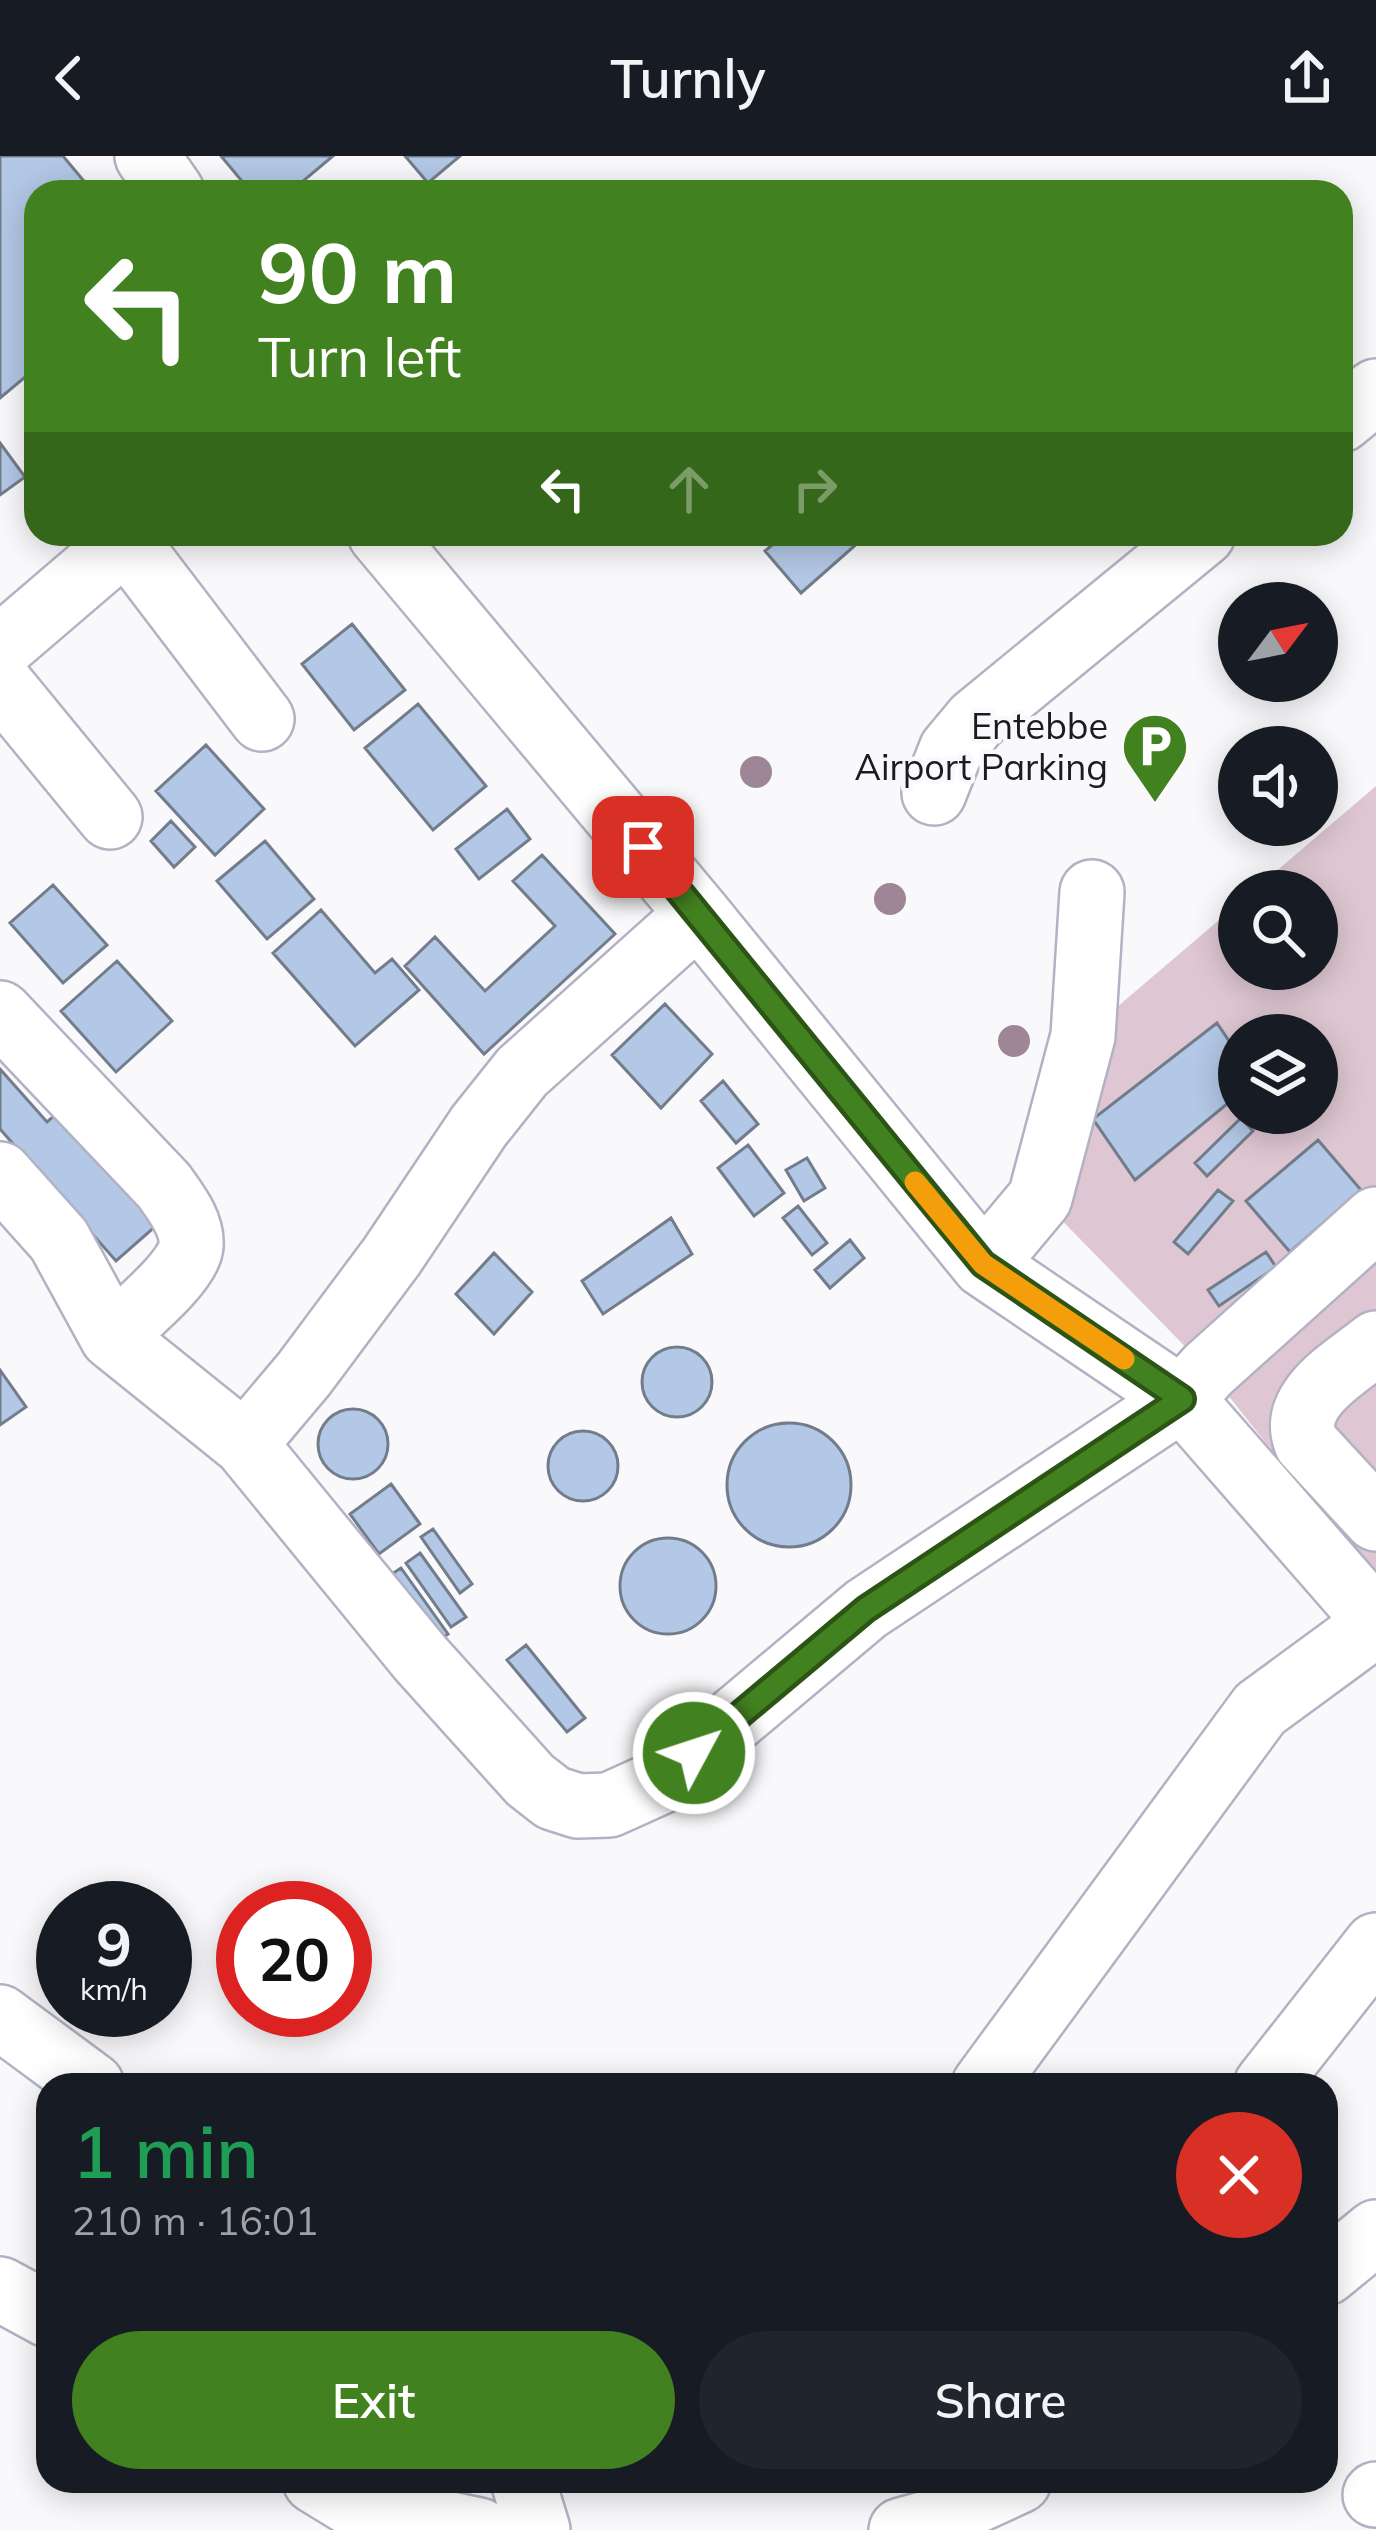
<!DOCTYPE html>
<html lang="en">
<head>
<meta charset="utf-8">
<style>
	:root { --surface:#171b24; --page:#20242c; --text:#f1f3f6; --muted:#9ea1a6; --accent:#428120 }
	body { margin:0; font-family:Mulish,sans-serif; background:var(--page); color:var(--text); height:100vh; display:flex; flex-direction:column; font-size:45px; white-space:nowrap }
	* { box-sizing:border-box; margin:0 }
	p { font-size:39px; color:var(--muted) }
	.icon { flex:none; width:66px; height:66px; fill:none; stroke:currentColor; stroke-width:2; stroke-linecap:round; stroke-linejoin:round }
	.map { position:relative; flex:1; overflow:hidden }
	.details { position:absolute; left:36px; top:1917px; width:1302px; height:420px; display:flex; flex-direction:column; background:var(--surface); border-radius:36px; box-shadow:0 6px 30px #0003 }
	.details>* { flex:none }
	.banner { position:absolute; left:24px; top:24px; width:1329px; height:366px; border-radius:36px; box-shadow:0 6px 30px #0003; background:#428120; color:#fff; overflow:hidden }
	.needle { width:78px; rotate:58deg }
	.controls { position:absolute; left:1218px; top:426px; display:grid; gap:24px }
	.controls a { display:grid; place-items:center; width:120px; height:120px; border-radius:50%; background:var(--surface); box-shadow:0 6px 30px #0003; font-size:60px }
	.speed { position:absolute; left:36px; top:1725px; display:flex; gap:24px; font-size:60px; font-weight:700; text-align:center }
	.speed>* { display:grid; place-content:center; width:156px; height:156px; border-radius:50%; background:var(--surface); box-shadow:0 6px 30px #0003; line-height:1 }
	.speed small { font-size:30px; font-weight:400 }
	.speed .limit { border:18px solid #d22; background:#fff; color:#111 }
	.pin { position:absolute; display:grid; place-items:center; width:102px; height:102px; color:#fff; margin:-51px; border-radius:24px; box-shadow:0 6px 18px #0006 }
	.me { position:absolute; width:132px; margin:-66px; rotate:50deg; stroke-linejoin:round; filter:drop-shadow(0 0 9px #0008) }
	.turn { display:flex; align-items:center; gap:42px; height:252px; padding:0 36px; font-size:54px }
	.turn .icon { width:156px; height:156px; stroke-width:2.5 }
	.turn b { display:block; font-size:84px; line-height:102px }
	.lanes { display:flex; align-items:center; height:114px; padding:0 36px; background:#0003; justify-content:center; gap:60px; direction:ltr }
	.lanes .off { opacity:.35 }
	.round { display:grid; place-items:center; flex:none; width:126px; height:126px; border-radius:63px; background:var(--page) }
	.head { display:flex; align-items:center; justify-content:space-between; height:204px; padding:0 36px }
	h1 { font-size:72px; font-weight:600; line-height:90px; color:#1e9e55 }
	.cta { display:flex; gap:24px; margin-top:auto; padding:24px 36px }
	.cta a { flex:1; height:138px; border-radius:72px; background:var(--accent); color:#fff; font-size:48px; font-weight:600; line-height:138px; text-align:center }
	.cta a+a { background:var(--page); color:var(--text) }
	header { display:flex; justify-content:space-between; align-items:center; height:156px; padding:0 36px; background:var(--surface); font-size:54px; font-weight:600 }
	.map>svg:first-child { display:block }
	.green { fill:#dec7d2; fill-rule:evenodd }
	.building { fill:#b3c8e6; stroke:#727c8a; stroke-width:3 }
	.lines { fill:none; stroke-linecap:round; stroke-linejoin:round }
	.minor-casing { stroke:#b2b2c4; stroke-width:68 }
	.minor { stroke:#fff; stroke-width:63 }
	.tree { fill:#9f8696 }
	.route-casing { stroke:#2b5415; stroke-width:30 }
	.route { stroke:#428120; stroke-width:21 }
	.slow { stroke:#f59e0b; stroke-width:21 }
	.labels { text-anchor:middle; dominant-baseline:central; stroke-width:9; stroke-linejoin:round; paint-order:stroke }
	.poi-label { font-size:36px; fill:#1c1b22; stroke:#f9f9fc; text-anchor:end }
</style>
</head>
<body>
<header><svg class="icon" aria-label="back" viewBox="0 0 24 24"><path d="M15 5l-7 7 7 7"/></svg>Turnly<svg class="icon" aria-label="share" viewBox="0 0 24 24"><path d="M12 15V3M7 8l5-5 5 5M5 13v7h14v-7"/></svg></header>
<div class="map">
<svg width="1376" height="2374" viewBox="0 0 1376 2374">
	<rect width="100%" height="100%" fill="#f9f9fc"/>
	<path class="green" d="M1376,630V1426L1208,1214L1040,1042L1021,985L1083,880L1239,747V813H1317V735H1253ZM1239,879H1317V957H1239Z"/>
	<path class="building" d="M0,0H63L93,36H36V212L0,242Z
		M221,0H333L290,36H251Z
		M405,0H460L428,27Z
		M0,287L25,321L0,339Z
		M785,378H868L801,437L765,395Z
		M352,468L405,534L354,574L302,508Z
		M418,548L486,630L433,674L365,592Z
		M206,589L264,653L215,699L156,635Z
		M507,653L530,683L479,723L456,693Z
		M171,665L195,691L174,711L151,685Z
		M265,685L314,743L267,783L217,725Z
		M542,699L615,778L484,898L405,810L435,781L485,835L555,770L513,725Z
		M53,729L107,789L63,827L10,767Z
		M321,754L375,817L392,803L419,834L355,890L273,797Z
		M117,805L172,865L116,916L61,855Z
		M665,848L712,898L661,952L612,899Z
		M1217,867L1239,900V938L1135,1024L1093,963Z
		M0,913L47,966L68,948L166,1061L116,1105L0,973Z
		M723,925L758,968L736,987L701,945Z
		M1241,962L1253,975L1207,1020L1195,1007Z
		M1318,984L1361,1034L1290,1096L1246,1045Z
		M748,989L784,1037L754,1060L718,1012Z
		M807,1002L825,1032L804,1045L786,1014Z
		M1218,1034L1233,1045L1188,1098L1174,1086Z
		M798,1050L827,1087L812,1099L783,1062Z
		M671,1062L692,1098L603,1158L582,1125Z
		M850,1084L864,1102L830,1132L815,1114Z
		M1266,1096L1276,1111L1219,1150L1208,1134Z
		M494,1097L532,1136L494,1178L456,1138Z
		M642 1226a35 35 0 1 1 70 0a35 35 0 1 1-70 0Z
		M0,1214L26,1251L0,1269Z
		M318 1288a35 35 0 1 1 70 0a35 35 0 1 1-70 0Z
		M727 1329a62 62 0 1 1 124 0a62 62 0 1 1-124 0Z
		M548 1310a35 35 0 1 1 70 0a35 35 0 1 1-70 0Z
		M391,1328L420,1368L379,1398L350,1358Z
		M433,1373L472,1428L460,1437L421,1381Z
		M620 1430a48 48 0 1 1 96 0a48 48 0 1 1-96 0Z
		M420,1397L466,1461L451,1471L406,1407Z
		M401,1412L448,1478L433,1488L386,1422Z
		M526,1489L585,1562L567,1576L507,1504Z"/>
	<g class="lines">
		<defs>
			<path id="minor" d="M147,0L172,36
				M1341,264L1376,235
				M380,378L698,758L984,1109L1182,1243L1376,1465
				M125,383L262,563
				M0,492L133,378
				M0,527L110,661
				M934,637L951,594L976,564L1203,378
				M0,857L164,1030C176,1047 193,1068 191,1090C189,1116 132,1161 112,1181
				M0,1018L59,1084L112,1181L245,1288L421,1503L530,1624L553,1642L578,1650L609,1649L660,1626L866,1453L1182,1243L1208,1214L1376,1063
				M984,1109L1040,1042L1083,880L1092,736
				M1376,1187C1346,1212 1288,1242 1306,1287L1376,1363
				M245,1288L304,1218L392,1100L479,970L522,916L698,758
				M0,1861L92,1929
				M984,1929L1260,1553L1376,1468
				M1266,1929L1376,1789
				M1326,2117L1376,2076
				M0,2133L48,2159
				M315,2325L351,2347L479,2374
				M523,2325L538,2374
				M1375,2339L1376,2338
				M901,2374L930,2366L1019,2325"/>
		</defs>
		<use href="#minor" class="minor-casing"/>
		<use href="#minor" class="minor"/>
	</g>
	<g class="tree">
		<circle cx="756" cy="616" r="16"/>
		<circle cx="890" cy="743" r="16"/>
		<circle cx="1014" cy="885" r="16"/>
	</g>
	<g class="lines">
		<defs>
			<path id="route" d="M643,691L983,1108L1182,1243L866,1453L694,1597"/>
		</defs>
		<use href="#route" class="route-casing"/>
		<use href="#route" class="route"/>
		<path class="slow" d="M915,1026L983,1108L1124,1203"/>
	</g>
	<defs>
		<symbol id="parking-pin" viewBox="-11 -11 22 30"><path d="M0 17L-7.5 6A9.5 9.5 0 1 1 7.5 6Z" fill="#428120" stroke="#f9f9fc"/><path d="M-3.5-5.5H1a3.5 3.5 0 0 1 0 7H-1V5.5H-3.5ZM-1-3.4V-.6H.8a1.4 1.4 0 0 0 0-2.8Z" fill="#fff"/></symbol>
	</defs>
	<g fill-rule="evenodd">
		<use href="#parking-pin" x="1117" y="552" width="76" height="104"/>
	</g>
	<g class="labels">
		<g class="poi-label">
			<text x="1108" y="569">Entebbe<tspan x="1108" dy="41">Airport Parking</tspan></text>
		</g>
	</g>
</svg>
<div class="controls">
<a><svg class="needle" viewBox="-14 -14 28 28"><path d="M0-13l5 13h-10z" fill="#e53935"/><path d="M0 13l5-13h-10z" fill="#9ea1a6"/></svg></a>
<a><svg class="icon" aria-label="sound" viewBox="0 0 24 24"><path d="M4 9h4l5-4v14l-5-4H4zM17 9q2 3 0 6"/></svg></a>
<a><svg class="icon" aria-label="search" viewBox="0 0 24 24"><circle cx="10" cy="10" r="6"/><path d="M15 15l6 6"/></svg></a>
<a><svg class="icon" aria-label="layers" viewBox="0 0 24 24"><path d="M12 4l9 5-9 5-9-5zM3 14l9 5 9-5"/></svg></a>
</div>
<div class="speed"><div>9<small>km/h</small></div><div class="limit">20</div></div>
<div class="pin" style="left:643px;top:691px;background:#d93025"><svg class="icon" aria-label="arrive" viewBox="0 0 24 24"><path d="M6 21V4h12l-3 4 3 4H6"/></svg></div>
<svg class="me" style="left:694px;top:1597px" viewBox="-20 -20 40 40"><circle r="17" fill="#428120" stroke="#fff" stroke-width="3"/><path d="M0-11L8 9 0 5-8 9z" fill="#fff"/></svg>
<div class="banner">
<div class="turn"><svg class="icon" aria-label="left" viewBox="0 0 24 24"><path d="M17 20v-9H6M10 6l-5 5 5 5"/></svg><div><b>90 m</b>Turn left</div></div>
<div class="lanes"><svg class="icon" aria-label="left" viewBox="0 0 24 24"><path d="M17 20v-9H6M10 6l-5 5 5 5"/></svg><svg class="icon off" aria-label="ahead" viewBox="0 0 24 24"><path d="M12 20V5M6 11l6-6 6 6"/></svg><svg class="icon off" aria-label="right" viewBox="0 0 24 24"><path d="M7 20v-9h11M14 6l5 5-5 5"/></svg></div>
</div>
<section class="details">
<div class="head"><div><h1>1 min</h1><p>210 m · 16:01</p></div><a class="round" style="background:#d93025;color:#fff"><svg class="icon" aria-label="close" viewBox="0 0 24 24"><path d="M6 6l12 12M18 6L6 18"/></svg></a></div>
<div class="cta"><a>Exit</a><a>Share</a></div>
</section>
</div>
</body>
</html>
